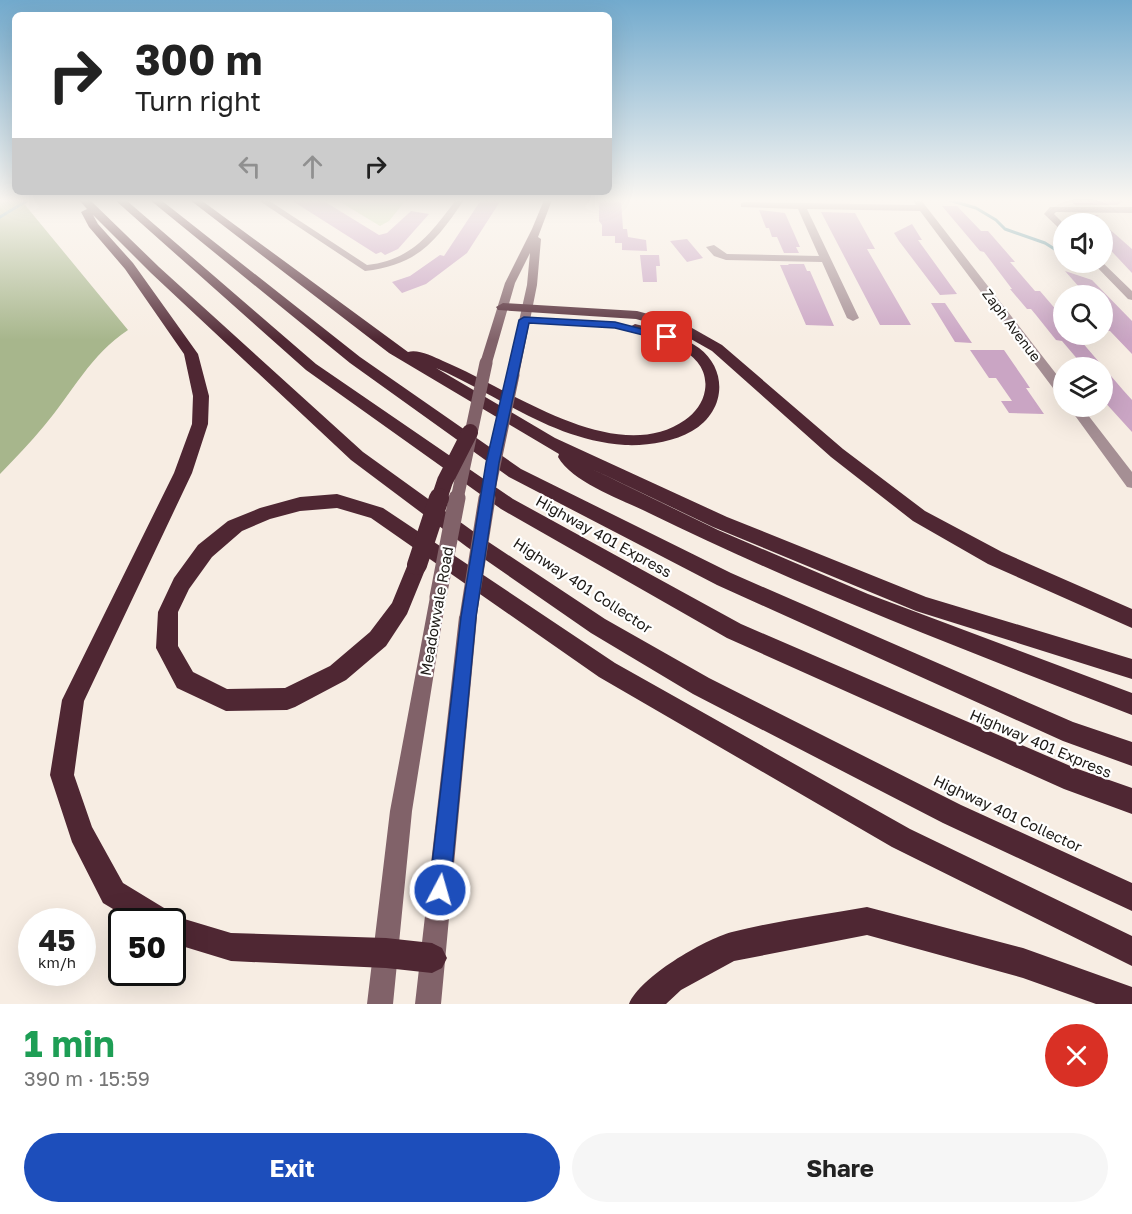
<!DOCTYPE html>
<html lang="en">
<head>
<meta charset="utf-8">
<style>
	:root { --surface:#fff; --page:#f6f6f6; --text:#222; --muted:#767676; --accent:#1d4ebb }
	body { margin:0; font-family:"Golos Text",sans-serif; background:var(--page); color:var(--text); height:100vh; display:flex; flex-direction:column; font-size:22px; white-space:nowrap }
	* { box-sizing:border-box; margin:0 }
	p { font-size:20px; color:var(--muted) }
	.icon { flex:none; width:33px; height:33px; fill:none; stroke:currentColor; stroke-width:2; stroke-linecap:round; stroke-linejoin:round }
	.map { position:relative; height:1004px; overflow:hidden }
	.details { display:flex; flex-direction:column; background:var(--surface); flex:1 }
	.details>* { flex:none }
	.banner { position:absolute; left:12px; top:12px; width:600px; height:183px; border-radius:9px; box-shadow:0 6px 24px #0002; background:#fff; color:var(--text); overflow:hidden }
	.tools { position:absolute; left:1053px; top:213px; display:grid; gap:12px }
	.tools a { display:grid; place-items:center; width:60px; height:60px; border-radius:50%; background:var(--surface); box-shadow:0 6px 24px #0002; font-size:30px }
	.speed { position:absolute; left:18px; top:908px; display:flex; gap:12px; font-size:30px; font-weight:700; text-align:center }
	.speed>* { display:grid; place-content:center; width:78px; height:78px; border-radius:50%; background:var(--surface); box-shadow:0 6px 24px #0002; line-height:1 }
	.speed small { font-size:15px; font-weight:400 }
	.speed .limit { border:3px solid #111; border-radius:9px; background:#fff; color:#111 }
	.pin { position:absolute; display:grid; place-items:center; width:51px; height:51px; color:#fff; margin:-26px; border-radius:12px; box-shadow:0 3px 9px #0006 }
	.me { position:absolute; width:66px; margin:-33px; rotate:6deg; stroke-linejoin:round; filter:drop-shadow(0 0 4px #0008) }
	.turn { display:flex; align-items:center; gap:21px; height:126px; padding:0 24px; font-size:27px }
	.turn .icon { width:78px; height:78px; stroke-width:2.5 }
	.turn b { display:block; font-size:42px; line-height:51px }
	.lanes { display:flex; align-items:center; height:57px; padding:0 24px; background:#0003; justify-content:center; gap:30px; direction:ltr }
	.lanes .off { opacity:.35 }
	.round { display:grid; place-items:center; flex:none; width:63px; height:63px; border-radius:32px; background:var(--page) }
	.headline { display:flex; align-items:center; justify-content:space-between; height:102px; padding:0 24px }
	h1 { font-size:36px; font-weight:700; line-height:45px; color:#1e9e55 }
	.cta { display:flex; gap:12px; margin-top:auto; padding:12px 24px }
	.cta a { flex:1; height:69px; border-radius:36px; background:var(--accent); color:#fff; font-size:24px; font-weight:700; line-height:69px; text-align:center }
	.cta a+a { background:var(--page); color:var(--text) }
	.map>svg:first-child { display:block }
	.green { fill:#cedeb3 }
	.forest { fill:#a7b68c }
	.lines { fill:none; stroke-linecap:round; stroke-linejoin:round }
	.stream { stroke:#629aa5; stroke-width:3 }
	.building { fill:#caa5c4 }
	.minor { fill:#a58f94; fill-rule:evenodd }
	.secondary { fill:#816269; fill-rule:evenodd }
	.motorway { fill:#4f2733; fill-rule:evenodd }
	.secondary-bridge-far1 { stroke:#816269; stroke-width:13 }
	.secondary-bridge { stroke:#816269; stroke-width:17 }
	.motorway-bridge-far1 { stroke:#4f2733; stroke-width:16 }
	.motorway-bridge { stroke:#4f2733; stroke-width:20 }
	.route { fill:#1d4ebb; stroke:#13337a; stroke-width:1.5 }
	.labels { text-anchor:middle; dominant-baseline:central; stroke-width:4.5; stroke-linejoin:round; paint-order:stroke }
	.far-street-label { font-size:14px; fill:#1c1915; stroke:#fff }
	.street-label { font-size:15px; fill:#1c1915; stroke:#fff }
</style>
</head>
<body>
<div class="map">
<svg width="1132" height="1004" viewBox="0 0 1132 1004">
	<rect width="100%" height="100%" fill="#f7ede3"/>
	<path class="green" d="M337,200H406L389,221L380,226Z"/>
	<path class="forest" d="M0,200H21L128,330C91,354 72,393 44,426C30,443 15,458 0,474Z"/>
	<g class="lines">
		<path class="stream" d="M949,200L976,208L996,220L1005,229L1045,243L1064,255
			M0,217L28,200
			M1074,262L1089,267"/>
	</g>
	<path class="building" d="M291,200H322L379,235L387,233L411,211L429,214L398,249L385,255L381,252L376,254Z
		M481,200H501L467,253L426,284L402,293L392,282L410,276L440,255L444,256Z
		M599,200H621L623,229H627L628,237L646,240L647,251L622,250V243H615V236H602V225L599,221Z
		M1070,200H1126L1117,205H1075Z
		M942,206H957L981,231H988L1015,262H1010L1035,291H1040L1058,312H1053L1064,324V334H1075L1123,390L1132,400V432L1102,399V368H1085L1062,341L1056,340L1036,315L1031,309H1027L1010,289H1012L984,252L980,251Z
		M759,210L785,213L800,247H796L799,253H784L777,237H772L769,228H766Z
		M821,212L855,213L875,249H867L911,325H880Z
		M1086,215H1099L1093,219H1098L1132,249V273L1102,241V224H1084L1079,219H1091Z
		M912,224L922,240H918L957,294L940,295L899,241L894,233Z
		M687,239L703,258L687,262L670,241Z
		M640,255H659L660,266H656L657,282H643Z
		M788,264H804L807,271H810L834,326L806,325L780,265H789Z
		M1065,271L1092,280L1132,321V354L1110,331H1102V296H1087Z
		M931,303H945L972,343L955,342Z
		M970,350H1004L1024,379L1030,388H1026L1044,414L1009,413L1001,401H1012L996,378H989Z"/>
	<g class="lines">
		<path class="minor" d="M258,200H268L367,265C412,260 430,234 456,200H464C436,241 418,265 365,271Z
			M913,200H921L1064,384V397L1059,396L920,211L807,209L859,318L853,321L847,318L822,262L726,260L714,256L706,247L714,245L727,254L819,256L798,209L741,207V203L744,202L916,205Z
			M1050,207H1132V213L1056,212L1054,214L1064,224V233L1044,214Z
			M1092,262H1102L1132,291V300L1128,299Z
			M1068,406H1081L1132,472V488L1127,487Z"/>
		<path class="secondary" d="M544,200H552L538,237L541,239L537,285L519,375L513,379L507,375L527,285L530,253L515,283L492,363L486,367L480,363L505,283L532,229Z
			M438,590L444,592L446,597L412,811L393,1004H367L390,811L430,597L432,592Z
			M468,609L474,612L477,617L441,1004H415L459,617L462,612Z"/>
		<path class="motorway" d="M79,200H90L159,267L363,452L481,537L605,619L709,678L961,805L1132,883V911L943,823L693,694L591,633L467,547L351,460L151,273L93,215L98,224L133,263L198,354L209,396L208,424L192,473L84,701L74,775L92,827L123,883L169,911L171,915L231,933L386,938L432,943L442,948L447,958L442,968L432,973L386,968L231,961L172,943V921H133L103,903L72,842L50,775L62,700L174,473L192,424L193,396L184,354L125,269L89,227L81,212L87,209Z
			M115,200H126L316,364L513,499L741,624L1075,768L1132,788V814L1064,789L727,638L501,509L306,370Z
			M150,200H161L360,357L521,469L731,573L1073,722L1132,742V766L1063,741L717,585L509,477L350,363Z
			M190,200H201L408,352C418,349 432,356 443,361C507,387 615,469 685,420C695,413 703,403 705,390C711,351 659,338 630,331L628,328L635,324C657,329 680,334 699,348C729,371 725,412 692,431C673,442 647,446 625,445C551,440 501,396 436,368L555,438L727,517L926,597L1132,659V679L916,611L713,527L590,468L718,530L868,594L1132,693V715C970,652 806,590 649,513C623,500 573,483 558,457L559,454L389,353Z
			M503,303L637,311L685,324L722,345L843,449L925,511L1002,552L1132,609V628L988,564L913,521L831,457L712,351L675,330L636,319L498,310L496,307Z
			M337,494L383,508L615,663L910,829L1132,936V966L892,847L599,677L371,518L337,508L300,511L270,519L242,531L212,557L189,589L178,612V646L193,672L227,689L285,688L330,666L370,632L392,603L410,559L417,557L424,559L427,565L407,614L386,646L346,680L295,707L287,710L226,711L177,688L156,648L158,612L174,578L198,545L228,521L260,508L300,497Z
			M867,907L1023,948L1132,987V1004H1096L1023,978L867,935L734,961L681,990L666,1004H629C640,977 703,940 732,932C776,921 822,915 867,907Z"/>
		<path class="secondary-bridge-far1" d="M457,499L486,363
			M487,499L513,375"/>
		<path class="secondary-bridge" d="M438,597L457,498
			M468,617L487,498"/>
		<path class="motorway-bridge-far1" d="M439,499L445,481L470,432"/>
		<path class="motorway-bridge" d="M417,565L439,498"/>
	</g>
	<linearGradient id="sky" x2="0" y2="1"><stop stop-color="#72aacd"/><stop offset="0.59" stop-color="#fbf7f2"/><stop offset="1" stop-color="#fbf7f2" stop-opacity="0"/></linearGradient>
	<rect width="1132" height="340" fill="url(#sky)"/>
	<path class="route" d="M524,317L615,322L673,337L667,341L615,328L529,323L499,463L476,617L450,890L447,897L440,900L432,897L429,890L461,617L486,463L519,320Z"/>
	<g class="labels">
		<g class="far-street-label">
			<text transform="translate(1012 325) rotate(53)">Zaph Avenue</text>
		</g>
		<g class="street-label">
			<text transform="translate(604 536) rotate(29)">Highway 401 Express</text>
			<text transform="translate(583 585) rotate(33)">Highway 401 Collector</text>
			<text transform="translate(436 611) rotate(-80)">Meadowvale Road</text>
			<text transform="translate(1041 743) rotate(23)">Highway 401 Express</text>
			<text transform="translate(1008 813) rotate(25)">Highway 401 Collector</text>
		</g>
	</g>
</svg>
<div class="tools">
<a><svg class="icon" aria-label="sound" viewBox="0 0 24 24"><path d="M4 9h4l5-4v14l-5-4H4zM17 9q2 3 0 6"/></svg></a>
<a><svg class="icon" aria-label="search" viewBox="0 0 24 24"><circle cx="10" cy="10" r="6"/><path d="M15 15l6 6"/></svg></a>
<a><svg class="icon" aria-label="layers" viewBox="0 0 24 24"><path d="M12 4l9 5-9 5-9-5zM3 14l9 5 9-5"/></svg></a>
</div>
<div class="speed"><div>45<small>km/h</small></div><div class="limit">50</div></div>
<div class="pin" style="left:667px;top:337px;background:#d93025"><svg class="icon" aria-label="arrive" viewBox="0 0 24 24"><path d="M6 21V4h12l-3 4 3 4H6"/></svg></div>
<svg class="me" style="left:440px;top:890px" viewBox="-20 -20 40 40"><circle r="17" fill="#1d4ebb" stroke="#fff" stroke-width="3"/><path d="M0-11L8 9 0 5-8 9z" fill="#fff"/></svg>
<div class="banner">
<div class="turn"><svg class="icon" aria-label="right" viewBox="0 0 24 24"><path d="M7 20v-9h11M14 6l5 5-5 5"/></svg><div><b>300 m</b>Turn right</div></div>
<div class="lanes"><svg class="icon off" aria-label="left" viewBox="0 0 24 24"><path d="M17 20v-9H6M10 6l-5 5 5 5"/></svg><svg class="icon off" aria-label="ahead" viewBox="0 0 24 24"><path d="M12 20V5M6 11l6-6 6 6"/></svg><svg class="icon" aria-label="right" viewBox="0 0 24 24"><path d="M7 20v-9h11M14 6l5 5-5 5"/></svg></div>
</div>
</div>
<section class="details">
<div class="headline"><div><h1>1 min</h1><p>390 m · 15:59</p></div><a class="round" style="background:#d93025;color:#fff"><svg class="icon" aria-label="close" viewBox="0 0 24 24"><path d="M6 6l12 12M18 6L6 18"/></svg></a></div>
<div class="cta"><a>Exit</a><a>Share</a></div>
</section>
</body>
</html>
